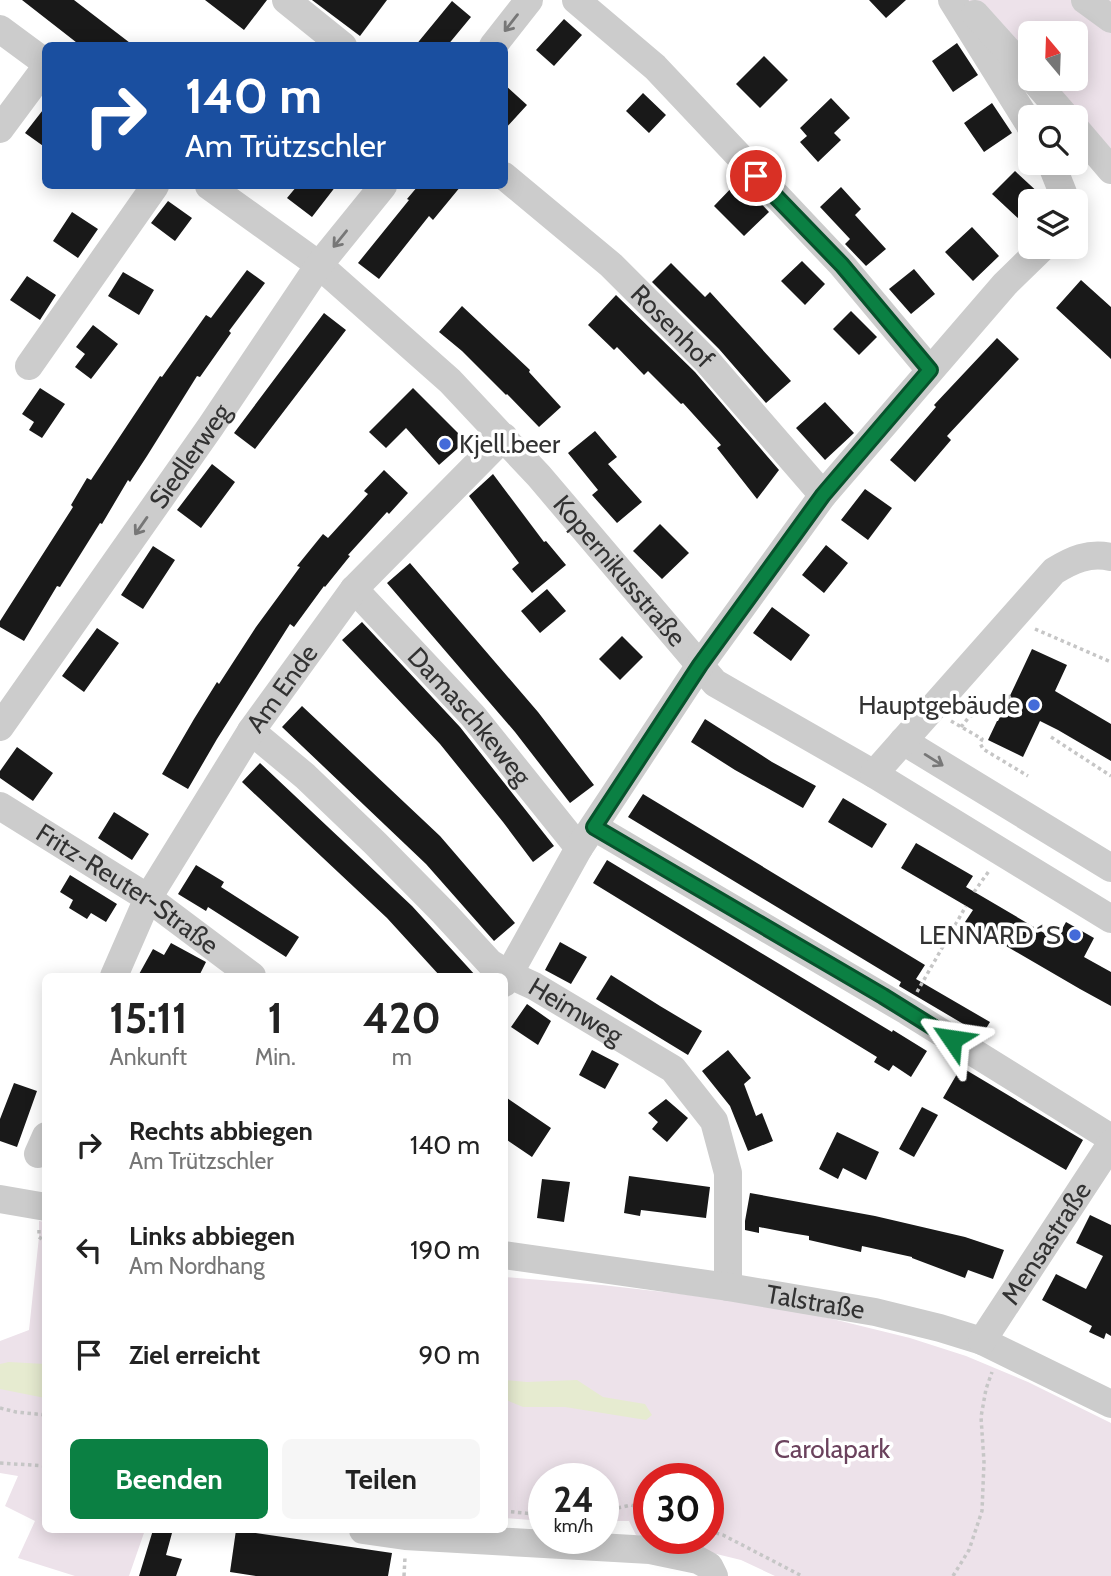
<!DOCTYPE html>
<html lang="de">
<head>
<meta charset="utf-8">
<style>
	:root { --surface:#fff; --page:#f6f6f6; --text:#222; --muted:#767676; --accent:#0b8043 }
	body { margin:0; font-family:Cabin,sans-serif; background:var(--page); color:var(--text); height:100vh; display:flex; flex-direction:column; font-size:26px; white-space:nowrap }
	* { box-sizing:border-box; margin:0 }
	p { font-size:23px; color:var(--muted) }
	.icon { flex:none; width:38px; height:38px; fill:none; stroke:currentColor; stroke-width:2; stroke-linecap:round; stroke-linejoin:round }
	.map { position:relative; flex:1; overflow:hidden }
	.drawer { position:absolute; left:42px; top:973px; width:466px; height:560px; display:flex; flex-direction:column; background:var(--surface); border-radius:10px; box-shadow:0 4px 18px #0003 }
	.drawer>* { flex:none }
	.guide { position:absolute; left:42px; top:42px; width:466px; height:147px; border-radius:10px; box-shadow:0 4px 18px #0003; background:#1a4fa0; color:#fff; overflow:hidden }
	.needle { width:46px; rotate:341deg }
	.fabs { position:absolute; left:1018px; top:21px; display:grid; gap:14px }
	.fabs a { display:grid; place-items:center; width:70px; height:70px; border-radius:10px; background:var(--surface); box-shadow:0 4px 18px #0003; font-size:35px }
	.speed { position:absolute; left:528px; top:1463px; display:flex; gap:14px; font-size:35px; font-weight:700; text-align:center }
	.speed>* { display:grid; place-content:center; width:91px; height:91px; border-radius:50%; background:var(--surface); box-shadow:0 4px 18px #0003; line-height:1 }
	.speed small { font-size:18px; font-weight:400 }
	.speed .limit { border:10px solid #d22; background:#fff; color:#111 }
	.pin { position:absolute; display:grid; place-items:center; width:60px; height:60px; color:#fff; margin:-30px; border:4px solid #fff; border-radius:50%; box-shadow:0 2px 7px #0007 }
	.me { position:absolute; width:77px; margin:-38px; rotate:302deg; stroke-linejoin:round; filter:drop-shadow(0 0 5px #0008) }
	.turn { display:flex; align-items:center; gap:24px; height:147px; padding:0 28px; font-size:32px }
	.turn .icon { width:91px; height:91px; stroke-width:2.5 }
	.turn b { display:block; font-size:49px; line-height:60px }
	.eta { display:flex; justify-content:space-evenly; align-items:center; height:119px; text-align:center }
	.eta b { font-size:42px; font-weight:700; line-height:49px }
	.cta { display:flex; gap:14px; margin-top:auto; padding:14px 28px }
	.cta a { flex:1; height:80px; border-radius:10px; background:var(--accent); color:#fff; font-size:28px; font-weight:700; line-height:80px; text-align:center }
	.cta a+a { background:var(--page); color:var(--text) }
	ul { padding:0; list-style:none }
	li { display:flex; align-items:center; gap:21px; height:105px; padding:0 28px }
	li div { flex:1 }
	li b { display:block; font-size:26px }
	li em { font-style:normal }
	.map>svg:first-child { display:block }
	.green { fill:#ede2ea }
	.water { fill:#e6ebd0 }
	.building { fill:#191919 }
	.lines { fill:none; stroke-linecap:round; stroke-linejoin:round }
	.path { stroke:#c6c6c6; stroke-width:3.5; stroke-dasharray:3.5 3.5; stroke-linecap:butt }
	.minor { stroke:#ccc; stroke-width:28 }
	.oneway { stroke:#777 }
	.route-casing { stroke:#07532c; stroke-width:18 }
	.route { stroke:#0b8043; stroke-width:12 }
	.poi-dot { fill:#446bd9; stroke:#fff; stroke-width:2.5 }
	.labels { text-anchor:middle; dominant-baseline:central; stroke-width:7; stroke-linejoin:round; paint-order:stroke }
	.street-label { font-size:26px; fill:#323232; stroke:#fff }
	.poi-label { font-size:26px; fill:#323232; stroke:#fff; text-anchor:end }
	.park-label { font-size:26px; fill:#6b425d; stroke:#fff }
</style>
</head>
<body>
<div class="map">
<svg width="1111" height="1576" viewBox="0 0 1111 1576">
	<rect width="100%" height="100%" fill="#fff"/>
	<path class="green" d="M961,0H1111V170L1033,79H1076V33H1031V76Z
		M39,1221L45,1222L46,1530H145L129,1576H75L18,1558L35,1521L5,1506L18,1476L0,1473V1341L29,1330L39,1237Z
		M504,1277L602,1285L690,1295L800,1311L910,1338L966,1356L1028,1382L1111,1423V1576H775L741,1560L651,1538H709V1479H649V1538L636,1535L629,1521H604V1479H544V1521L504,1518Z"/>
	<path class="water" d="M9,1362L45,1364V1398L0,1389V1364Z
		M504,1380L527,1382L577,1380L603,1397L645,1404L652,1415L646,1420L565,1407H523L504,1399Z"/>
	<path class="building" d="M22,0H74L134,46H81Z
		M205,0H267L244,30Z
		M312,0H387L360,36Z
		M869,0H906L886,18Z
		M452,1L471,17L447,46H415Z
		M564,19L582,35L554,66L536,50Z
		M957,43L978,75L953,92L932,61Z
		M764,56L788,80L760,108L736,84Z
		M504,84L527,105L504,130Z
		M643,93L666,115L649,133L626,111Z
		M831,98L850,118L834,133L841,140L818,162L800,142L807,136L800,128Z
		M992,103L1012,133L984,152L964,123Z
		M46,106V148L25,133Z
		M1015,171L1042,196L1038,201H1031V208L1020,220L992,194Z
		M739,180L769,212L744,236L714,206Z
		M297,186H336L312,217L287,198Z
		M418,186H461L433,220L429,216L379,279L358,263L409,200L407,199Z
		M841,187L861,209L855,215L886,249L866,266L845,244L850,239L820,207Z
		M168,201L192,218L175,241L151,223Z
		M72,212L98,229L78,258L53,241Z
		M972,227L999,256L973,281L945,252Z
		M802,261L825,284L805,305L781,281Z
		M671,263L705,297L710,292L791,381L766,403L719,349L652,282Z
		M914,269L935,294L911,314L889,289Z
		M247,270L265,283L229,331L231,333L200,377L197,376L147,456L130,482L128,480L102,524L100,523L60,587L57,586L24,641L0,627V621L73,507L71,505L87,478L91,480L160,376L162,377L206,315L211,318Z
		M123,272L154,290L139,315L108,296Z
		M27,276L56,295L40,320L10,300Z
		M1081,280L1111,307V359L1056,308Z
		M616,295L695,372L779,470L757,499L717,448L721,445L683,403L681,404L648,371L644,375L617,347L614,350L588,325Z
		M462,306L530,370L529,372L561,407L539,427L507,394L506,395L462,351L439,332Z
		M851,311L877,337L859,355L833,329Z
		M324,313L346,330L255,449L234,433Z
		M93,325L118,344L91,379L75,367L85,354L76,347Z
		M997,338L1019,359L947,436L951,440L915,482L890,460L936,407L934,405Z
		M40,388L65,404L42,438L29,430L34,422L22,414Z
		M413,388L466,441L439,465L406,428L386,448L369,432Z
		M825,402L854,433L825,460L796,428Z
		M595,431L617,457L608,464L642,502L617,523L592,495L598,490L568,453Z
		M212,464L235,482L201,528L177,510Z
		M384,470L408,493L389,514L387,512L348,555L350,556L325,587L324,586L294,627L290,624L217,739L188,789L162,774L194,719L217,682L219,684L256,627L300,567L297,566L323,534L328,538L368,494L364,491Z
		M493,474L544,542L546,541L566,565L532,593L512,569L519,563L469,496Z
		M865,489L892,508L868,540L841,520Z
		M660,524L689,553L662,579L633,551Z
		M826,545L848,563L824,593L802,575Z
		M153,546L175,560L143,609L121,595Z
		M410,563L538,712L594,785L570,803L515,732L387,583Z
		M547,589L566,611L540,633L521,611Z
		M772,607L810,635L791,661L753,633Z
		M362,622L460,727L554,846L533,862L503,822L440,744L342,640Z
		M97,628L119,643L84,692L62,676Z
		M622,636L643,657L620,680L599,659Z
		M1032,649L1067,665L1055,691L1111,724V761L1058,730L1040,721L1023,757L988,740L997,721H998Z
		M302,706L440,836L515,923L494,941L426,864L282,727Z
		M705,719L772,762L816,786L803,808L735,770L691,742Z
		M17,747L53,773L33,801L0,778V771Z
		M260,763L412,906L476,976H440L387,918L242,782Z
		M643,794L925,965L916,979L990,1022L982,1035L899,986L901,982L628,817Z
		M843,798L887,824L872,848L828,822Z
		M114,812L149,834L132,860L98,838Z
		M916,843L973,876L966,887L1056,940L1066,922L1094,938L1084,957L1111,972V1006L1080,989L965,922L973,910L901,868Z
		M607,860L892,1032L893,1030L927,1051L911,1077L893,1065L889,1071L874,1062L877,1057L593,883Z
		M196,865L224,882L221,887L299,937L286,957L208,907L206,911L178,894Z
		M70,875L117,904L106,922L91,913L87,919L69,908L73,900L60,892Z
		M560,942L587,957L571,984L545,970Z
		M171,943L206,962L199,976H138L153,949L164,955Z
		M611,975L660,1006L702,1031L688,1055L596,999Z
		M527,1004L551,1021L538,1045L511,1027Z
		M592,1050L619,1064L605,1089L579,1075Z
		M728,1050L751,1078L744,1084L756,1116L762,1113L773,1141L748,1151L730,1106L702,1071Z
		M961,1067L1083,1140L1066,1170L943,1098Z
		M14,1083L37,1091L17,1147L0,1141V1119Z
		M504,1096L551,1128L532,1157L504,1138Z
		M666,1099L688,1118L667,1142L652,1129L658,1122L648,1113Z
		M922,1107L938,1115L914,1157L899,1149Z
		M837,1132L879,1152L866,1180L843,1168L838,1179L819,1169Z
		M629,1176L710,1187L706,1218L641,1210L640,1216L624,1213Z
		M542,1179L570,1182L564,1222L537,1218Z
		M750,1193L875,1216L965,1237L1004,1250L993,1279L968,1270L965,1278L912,1258V1257L862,1246L861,1252L809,1240V1236L785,1232L759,1227V1233L745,1230V1221Z
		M1090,1215L1111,1225V1336L1106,1333L1104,1339L1089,1332L1092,1326L1042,1300L1056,1274L1086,1289L1103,1256L1076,1243Z
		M153,1530L172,1533L166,1555L182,1559L176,1576H139Z
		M236,1530L392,1553L388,1576H256L230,1572Z"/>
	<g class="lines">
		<path class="path" d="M1035,629L1111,662
			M951,721L982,739L980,743L983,749L1028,776
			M961,727L969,717L1011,696
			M1051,737L1111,776
			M974,892L989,871
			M917,992L966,906
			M39,1230V1237L46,1242
			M0,1408L16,1412L46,1415
			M0,1463L46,1466
			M504,1511L544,1515
			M604,1511L631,1505L649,1511
			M709,1531L723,1535L802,1576
			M404,1576L405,1557
			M953,1576L969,1550L982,1511L984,1462L981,1417L986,1389L992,1372"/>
		<g class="minor">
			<path d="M286,0L343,46"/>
			<path d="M576,0L655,67L842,265L930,370"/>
			<path d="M952,0L1031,127"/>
			<path d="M1085,0L1111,19"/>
			<path d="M975,14L1031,76"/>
			<path d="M0,29L46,63"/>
			<path d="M493,46L529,0"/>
			<path d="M1033,79L1066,117"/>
			<path d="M0,129L46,67"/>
			<path d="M1076,129L1111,170"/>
			<path d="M1051,163L1063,193L1064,201"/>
			<path id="s1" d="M504,176L611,265L707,361L823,495"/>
			<path id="s2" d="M209,186L319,265L450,381L539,476L715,683L874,774L1111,919"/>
			<path d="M29,366L155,186"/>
			<path id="s3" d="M354,589L473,716L579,848"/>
			<path id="s4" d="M0,727L211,426L319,265L383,186"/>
			<path id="s5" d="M251,731L305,776L375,843L444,913L490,963L508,974L534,986L673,1069L714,1121L728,1173V1287"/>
			<path d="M903,741L1111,868"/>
			<path d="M874,774L1054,571C1072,560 1089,552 1111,557"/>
			<path id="s6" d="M0,806L148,898L252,976"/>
			<path d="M594,827L907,1011L1111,1138"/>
			<path id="s7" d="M114,976L148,898L251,731L354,589L504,437"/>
			<path d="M504,983L579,848L700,665L823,495L1005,284L1043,247"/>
			<path d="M38,1154L46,1136"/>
			<path d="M0,1199L46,1207"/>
			<path id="s8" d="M504,1255L728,1287L875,1312L940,1328L982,1341L1111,1404"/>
			<path id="s9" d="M982,1341L1111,1144"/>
			<path d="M363,1530L405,1536L650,1550L698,1560L709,1566L714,1576"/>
		</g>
	</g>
	<defs><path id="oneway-shaft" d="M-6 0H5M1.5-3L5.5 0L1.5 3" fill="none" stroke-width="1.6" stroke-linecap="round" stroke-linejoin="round" transform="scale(1.75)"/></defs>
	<g class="oneway">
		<use href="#oneway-shaft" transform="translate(511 23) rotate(128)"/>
		<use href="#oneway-shaft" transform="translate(340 239) rotate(129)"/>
		<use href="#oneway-shaft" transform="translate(141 526) rotate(125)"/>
		<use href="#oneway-shaft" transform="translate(934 760) rotate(32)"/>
	</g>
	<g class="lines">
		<defs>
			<path id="route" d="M756,176L842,265L930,370L823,495L700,665L594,827L883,996L952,1039"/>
		</defs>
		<use href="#route" class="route-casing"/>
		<use href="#route" class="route"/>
	</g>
	<g class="poi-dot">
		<circle cx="445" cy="444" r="7"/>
		<circle cx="1034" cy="705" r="7"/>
		<circle cx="1075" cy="935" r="7"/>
	</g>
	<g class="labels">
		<g class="street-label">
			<text stroke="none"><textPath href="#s1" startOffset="226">Rosenhof</textPath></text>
			<text stroke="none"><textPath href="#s4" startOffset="331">Siedlerweg</textPath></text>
			<text stroke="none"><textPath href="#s2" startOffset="565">Kopernikusstraße</textPath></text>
			<text stroke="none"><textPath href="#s7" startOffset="334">Am Ende</textPath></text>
			<text stroke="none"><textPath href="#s3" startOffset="172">Damaschkeweg</textPath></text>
			<text stroke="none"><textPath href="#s6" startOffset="152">Fritz-Reuter-Straße</textPath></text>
			<text stroke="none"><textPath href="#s5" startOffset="432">Heimweg</textPath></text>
			<text stroke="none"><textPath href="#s9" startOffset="117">Mensastraße</textPath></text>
			<text stroke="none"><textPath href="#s8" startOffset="315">Talstraße</textPath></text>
		</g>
		<g class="poi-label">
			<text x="459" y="444" text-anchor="start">Kjell.beer</text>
			<text x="1020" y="705">Hauptgebäude</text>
			<text x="1061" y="935">LENNARD´S</text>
		</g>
		<g class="park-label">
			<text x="832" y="1449">Carolapark</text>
		</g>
	</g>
</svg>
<div class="fabs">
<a><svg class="needle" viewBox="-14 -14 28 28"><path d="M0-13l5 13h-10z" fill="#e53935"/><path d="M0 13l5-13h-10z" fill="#767676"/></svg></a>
<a><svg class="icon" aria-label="search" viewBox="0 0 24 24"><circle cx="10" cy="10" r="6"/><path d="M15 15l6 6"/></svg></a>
<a><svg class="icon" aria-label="layers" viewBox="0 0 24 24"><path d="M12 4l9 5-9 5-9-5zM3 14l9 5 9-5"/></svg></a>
</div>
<div class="speed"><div>24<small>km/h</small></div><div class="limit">30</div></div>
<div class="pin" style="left:756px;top:176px;background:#d93025"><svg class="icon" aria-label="arrive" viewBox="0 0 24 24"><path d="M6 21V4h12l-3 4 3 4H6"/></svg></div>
<svg class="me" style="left:952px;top:1039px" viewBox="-20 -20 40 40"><path d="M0-17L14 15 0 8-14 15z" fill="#0b8043" stroke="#fff" stroke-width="4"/></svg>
<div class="guide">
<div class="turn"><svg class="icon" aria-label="right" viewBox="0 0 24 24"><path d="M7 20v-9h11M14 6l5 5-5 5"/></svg><div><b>140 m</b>Am Trützschler</div></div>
</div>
<section class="drawer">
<div class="eta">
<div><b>15:11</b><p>Ankunft</p></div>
<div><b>1</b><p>Min.</p></div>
<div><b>420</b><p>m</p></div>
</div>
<ul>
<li><svg class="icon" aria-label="right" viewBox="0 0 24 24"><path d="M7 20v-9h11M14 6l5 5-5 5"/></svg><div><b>Rechts abbiegen</b><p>Am Trützschler</p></div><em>140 m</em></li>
<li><svg class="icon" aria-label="left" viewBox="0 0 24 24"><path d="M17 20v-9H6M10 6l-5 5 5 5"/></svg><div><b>Links abbiegen</b><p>Am Nordhang</p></div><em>190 m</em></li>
<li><svg class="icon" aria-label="arrive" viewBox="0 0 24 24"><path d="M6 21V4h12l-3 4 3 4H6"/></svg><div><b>Ziel erreicht</b></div><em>90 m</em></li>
</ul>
<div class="cta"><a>Beenden</a><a>Teilen</a></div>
</section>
</div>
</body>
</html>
